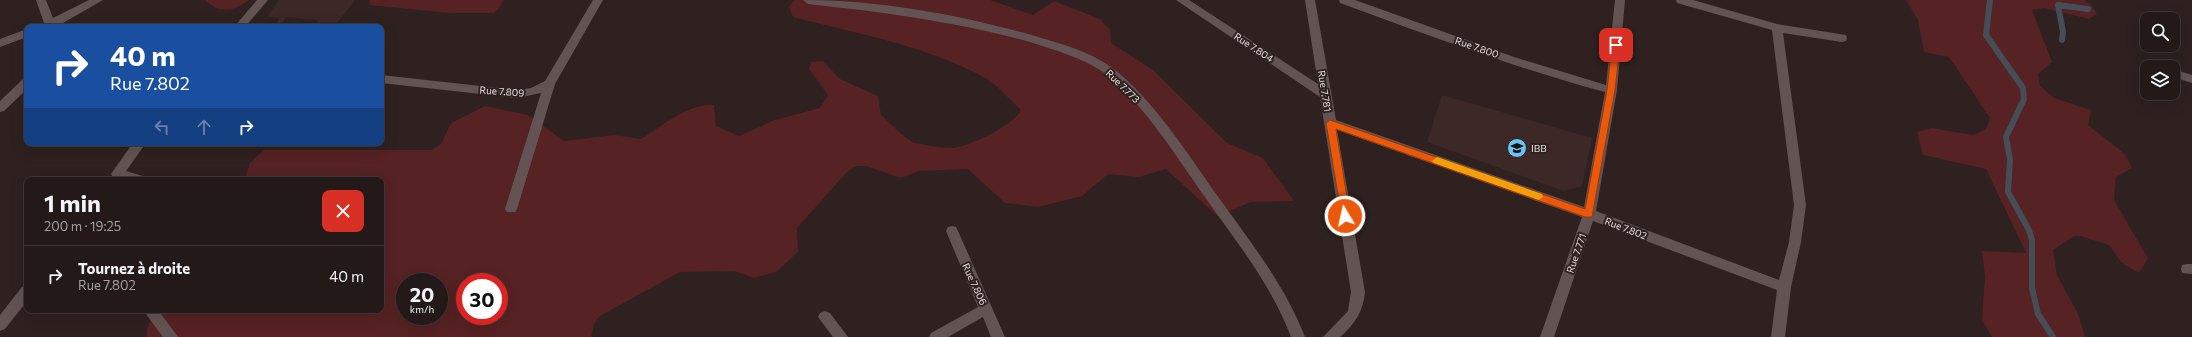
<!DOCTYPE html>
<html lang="fr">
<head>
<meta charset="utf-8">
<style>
	:root { --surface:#221918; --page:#2e2625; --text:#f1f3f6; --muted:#a2a0a2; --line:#3f3837 }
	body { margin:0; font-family:Commissioner,sans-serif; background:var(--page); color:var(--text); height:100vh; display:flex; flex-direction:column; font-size:15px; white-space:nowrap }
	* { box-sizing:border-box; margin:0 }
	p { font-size:13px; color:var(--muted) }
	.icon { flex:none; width:22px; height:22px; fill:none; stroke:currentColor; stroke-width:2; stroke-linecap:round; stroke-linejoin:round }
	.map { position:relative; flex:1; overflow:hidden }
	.details { position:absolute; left:24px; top:177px; width:360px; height:136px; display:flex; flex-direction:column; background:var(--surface); border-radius:8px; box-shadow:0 4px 16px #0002,0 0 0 1px var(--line) }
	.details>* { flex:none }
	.banner { position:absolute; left:24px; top:24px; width:360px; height:122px; border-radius:8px; box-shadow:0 4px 16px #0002,0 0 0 1px var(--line); background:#1a4fa0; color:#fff; overflow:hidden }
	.controls { position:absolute; left:2140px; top:12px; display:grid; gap:8px }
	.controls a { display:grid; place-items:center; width:40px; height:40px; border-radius:8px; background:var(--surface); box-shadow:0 4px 16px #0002,0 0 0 1px var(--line); font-size:20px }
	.speed { position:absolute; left:396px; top:273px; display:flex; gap:8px; font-size:20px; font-weight:700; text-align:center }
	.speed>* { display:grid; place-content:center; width:52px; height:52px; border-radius:50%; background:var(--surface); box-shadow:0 4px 16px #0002,0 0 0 1px var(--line); line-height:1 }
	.speed small { font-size:10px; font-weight:400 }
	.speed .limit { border:6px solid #d22; background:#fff; color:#111 }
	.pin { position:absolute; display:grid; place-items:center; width:34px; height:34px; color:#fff; margin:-17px; border-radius:8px; box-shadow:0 2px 6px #0006 }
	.me { position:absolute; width:44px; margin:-22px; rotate:351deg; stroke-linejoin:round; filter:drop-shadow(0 0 3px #0008) }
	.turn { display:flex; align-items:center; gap:14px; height:84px; padding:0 20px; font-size:18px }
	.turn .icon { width:52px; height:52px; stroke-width:2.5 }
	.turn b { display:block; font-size:28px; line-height:34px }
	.lanes { display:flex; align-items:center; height:38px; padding:0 20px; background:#0003; justify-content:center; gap:20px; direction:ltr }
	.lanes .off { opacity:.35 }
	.round { display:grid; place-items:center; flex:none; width:42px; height:42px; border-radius:8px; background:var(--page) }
	.overview { display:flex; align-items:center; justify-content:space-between; height:68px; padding:0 20px }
	h1 { font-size:24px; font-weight:700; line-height:30px }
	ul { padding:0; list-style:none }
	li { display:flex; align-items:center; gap:12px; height:60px; padding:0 20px; border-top:1px solid var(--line) }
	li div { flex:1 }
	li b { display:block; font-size:15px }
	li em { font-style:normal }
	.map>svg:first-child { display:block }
	.built { fill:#3c2827 }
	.green { fill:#562223; fill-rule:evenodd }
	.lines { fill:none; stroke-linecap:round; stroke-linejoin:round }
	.stream { stroke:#454e56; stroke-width:6 }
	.minor { fill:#635453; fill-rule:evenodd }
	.route { fill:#ea580c; stroke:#983908 }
	.slow { fill:#f59e0b }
	.labels { text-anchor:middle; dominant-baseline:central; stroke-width:4; stroke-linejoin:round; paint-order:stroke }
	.street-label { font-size:10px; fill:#e5dcdc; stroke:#2e2120 }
	.poi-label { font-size:10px; fill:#e5dcdc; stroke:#2e2120; text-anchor:start }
</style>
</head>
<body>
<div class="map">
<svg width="2192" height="337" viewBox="0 0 2192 337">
	<rect width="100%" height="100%" fill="#2e2120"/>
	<path class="built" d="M279,0H355L334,27L314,26L318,20L286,17L280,27H274L280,17H267Z
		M1442,95L1592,138L1582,186L1564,191L1427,142Z"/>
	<path class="green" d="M205,0H249C234,12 219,14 205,0Z
		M370,0H504L500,7L494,13H450L369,5Z
		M794,0H990L1033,15L1054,1L1100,19L1110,30L1111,43L1153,70L1227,143L1263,158L1294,201L1251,202L1217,216L1166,169L1139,177L1108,174L1082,196L1038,207L1005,203L968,169L919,171L901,178L866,166H857L848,171L797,228L798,252L776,272L754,278L734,271L680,272L600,316L594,324L591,337H147V329L154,310H381V180H245L250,163L264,150H432L441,144L451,123L485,106L528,115L564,141L614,135L641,139C662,126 688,103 714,105L716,126L739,136L775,120L820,108L828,95L809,69L811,62L823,61L840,79L878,96L881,115C889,122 906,140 915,143C926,145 941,148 952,148C969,147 1014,125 1021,110C1010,100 999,87 987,79C928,46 858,34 793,17L789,7ZM405,282H439V316H405ZM465,282H499V316H465Z
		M1906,0H2084L2091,5L2097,14L2089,19L2044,8L2032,10L2052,62L2038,74L2040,86L2054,98L2091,110L2088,125L2125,154L2132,168L2116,177L2114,200L2148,258L2139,273L2121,262L2109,245L2080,236H2074L2053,250L2057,275L2078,314L2085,337H1992L1982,320L1985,276L1982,251L2026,253L1986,169L1923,155L1917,132L1932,128L1973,135L1986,129L1990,118L1949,57L1924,52L1918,20Z"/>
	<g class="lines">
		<path class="stream" d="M1990,0L1986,35L2023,88L2024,99L2006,137L2010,160L2008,192L2029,230L2032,240V288L2038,314L2053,337
			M2062,40L2063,32L2058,5L2088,9"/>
		<path class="minor" d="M36,0H46L53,18L89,0H103L56,27H40L44,23Z
			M257,0H268L245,27H234Z
			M593,0H603L555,84L517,209L515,212H507L505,209L541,93L517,98L381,83V75L517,90L531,88L545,81Z
			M803,0C880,0 961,15 1035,36C1061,44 1089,51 1111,67C1152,97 1189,156 1219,198C1251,243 1285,285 1305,337H1291C1272,286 1238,244 1207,200C1178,159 1143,102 1103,72C1081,57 1054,50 1030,42C958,22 882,12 808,4Z
			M1176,0H1189L1318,84L1305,0H1315L1336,120L1584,207L1605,92C1515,68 1428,35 1340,3L1339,0H1355L1514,57L1606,85L1615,0H1625L1617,90L1596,211L1779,280L1789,242L1794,205L1772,30L1677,3L1676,0H1693L1777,24L1846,35L1847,38L1846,41L1842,42L1783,33L1806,205L1801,242L1791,287L1785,337H1771L1777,290L1593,221L1554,337H1540L1582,217L1337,130L1365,292C1363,312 1355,324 1340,337H1323L1348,311L1351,292L1320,97Z
			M27,29V37L0,47V39Z
			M2173,69L2192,75V83L2173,77Z
			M27,78V89L4,111L0,112V101L23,79Z
			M133,143H146L126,171L146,177L148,180H123L113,177L111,174L113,171Z
			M952,226L956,227L958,231L1005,337H991L983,317L948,337H929L931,333L978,307L946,231L948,227Z
			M2187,264H2192V274L2182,273L2181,269L2182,265Z
			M27,286V301L5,329L0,331V315L22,287Z
			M143,310H158L178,337H163Z
			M825,311L830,313L848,337H833L818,317L820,313Z"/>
	</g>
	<path class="route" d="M1616,42L1620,45L1615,90L1592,217H1585L1336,129L1350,216L1345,219L1342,218L1326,123L1330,120L1585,209L1607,90L1612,45Z"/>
	<path class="slow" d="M1437,157L1542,194L1543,197L1539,200L1434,163L1432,161Z"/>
	<defs>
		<symbol id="school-disc" viewBox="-11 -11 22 22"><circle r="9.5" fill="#6ac3f1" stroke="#2e2120"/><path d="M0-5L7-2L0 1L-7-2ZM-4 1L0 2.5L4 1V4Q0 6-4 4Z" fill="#111"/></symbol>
	</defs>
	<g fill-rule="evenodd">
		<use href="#school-disc" x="1506" y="137" width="22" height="22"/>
	</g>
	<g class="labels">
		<g class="street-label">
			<text transform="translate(1254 47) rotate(33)">Rue 7.804</text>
			<text transform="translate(1477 47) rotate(19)">Rue 7.800</text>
			<text transform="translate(1123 86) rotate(44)">Rue 7.773</text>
			<text transform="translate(502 91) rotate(4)">Rue 7.809</text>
			<text transform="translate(1325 91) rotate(81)">Rue 7.781</text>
			<text transform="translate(1626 228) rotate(21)">Rue 7.802</text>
			<text transform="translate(1576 253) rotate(-71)">Rue 7.771</text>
			<text transform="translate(975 284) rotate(65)">Rue 7.806</text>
		</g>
		<g class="poi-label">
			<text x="1531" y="148">IBB</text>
		</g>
	</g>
</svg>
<div class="controls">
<a><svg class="icon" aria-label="search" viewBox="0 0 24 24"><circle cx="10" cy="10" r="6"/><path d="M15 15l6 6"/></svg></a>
<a><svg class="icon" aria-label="layers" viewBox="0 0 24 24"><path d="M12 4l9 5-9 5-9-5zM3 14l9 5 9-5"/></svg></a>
</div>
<div class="speed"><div>20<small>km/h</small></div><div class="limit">30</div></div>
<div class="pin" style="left:1616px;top:45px;background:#d93025"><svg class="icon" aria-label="arrive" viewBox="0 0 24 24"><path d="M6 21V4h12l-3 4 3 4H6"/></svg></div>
<svg class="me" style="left:1345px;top:216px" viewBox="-20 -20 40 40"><circle r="17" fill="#ea580c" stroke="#fff" stroke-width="3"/><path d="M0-11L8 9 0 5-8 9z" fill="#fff"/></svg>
<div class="banner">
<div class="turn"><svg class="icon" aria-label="right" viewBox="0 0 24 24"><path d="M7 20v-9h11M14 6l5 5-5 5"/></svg><div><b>40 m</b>Rue 7.802</div></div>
<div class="lanes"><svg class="icon off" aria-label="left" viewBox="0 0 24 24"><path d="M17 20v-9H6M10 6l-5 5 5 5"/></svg><svg class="icon off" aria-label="ahead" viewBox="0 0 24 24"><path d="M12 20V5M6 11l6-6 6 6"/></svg><svg class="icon" aria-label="right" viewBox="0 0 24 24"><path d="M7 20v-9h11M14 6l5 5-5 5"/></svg></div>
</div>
<section class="details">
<div class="overview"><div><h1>1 min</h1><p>200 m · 19:25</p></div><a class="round" style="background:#d93025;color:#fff"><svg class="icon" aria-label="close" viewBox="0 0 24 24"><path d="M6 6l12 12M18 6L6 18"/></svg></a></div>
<ul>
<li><svg class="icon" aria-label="right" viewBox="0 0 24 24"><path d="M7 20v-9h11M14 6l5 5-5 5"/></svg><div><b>Tournez à droite</b><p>Rue 7.802</p></div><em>40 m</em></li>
</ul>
</section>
</div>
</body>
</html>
